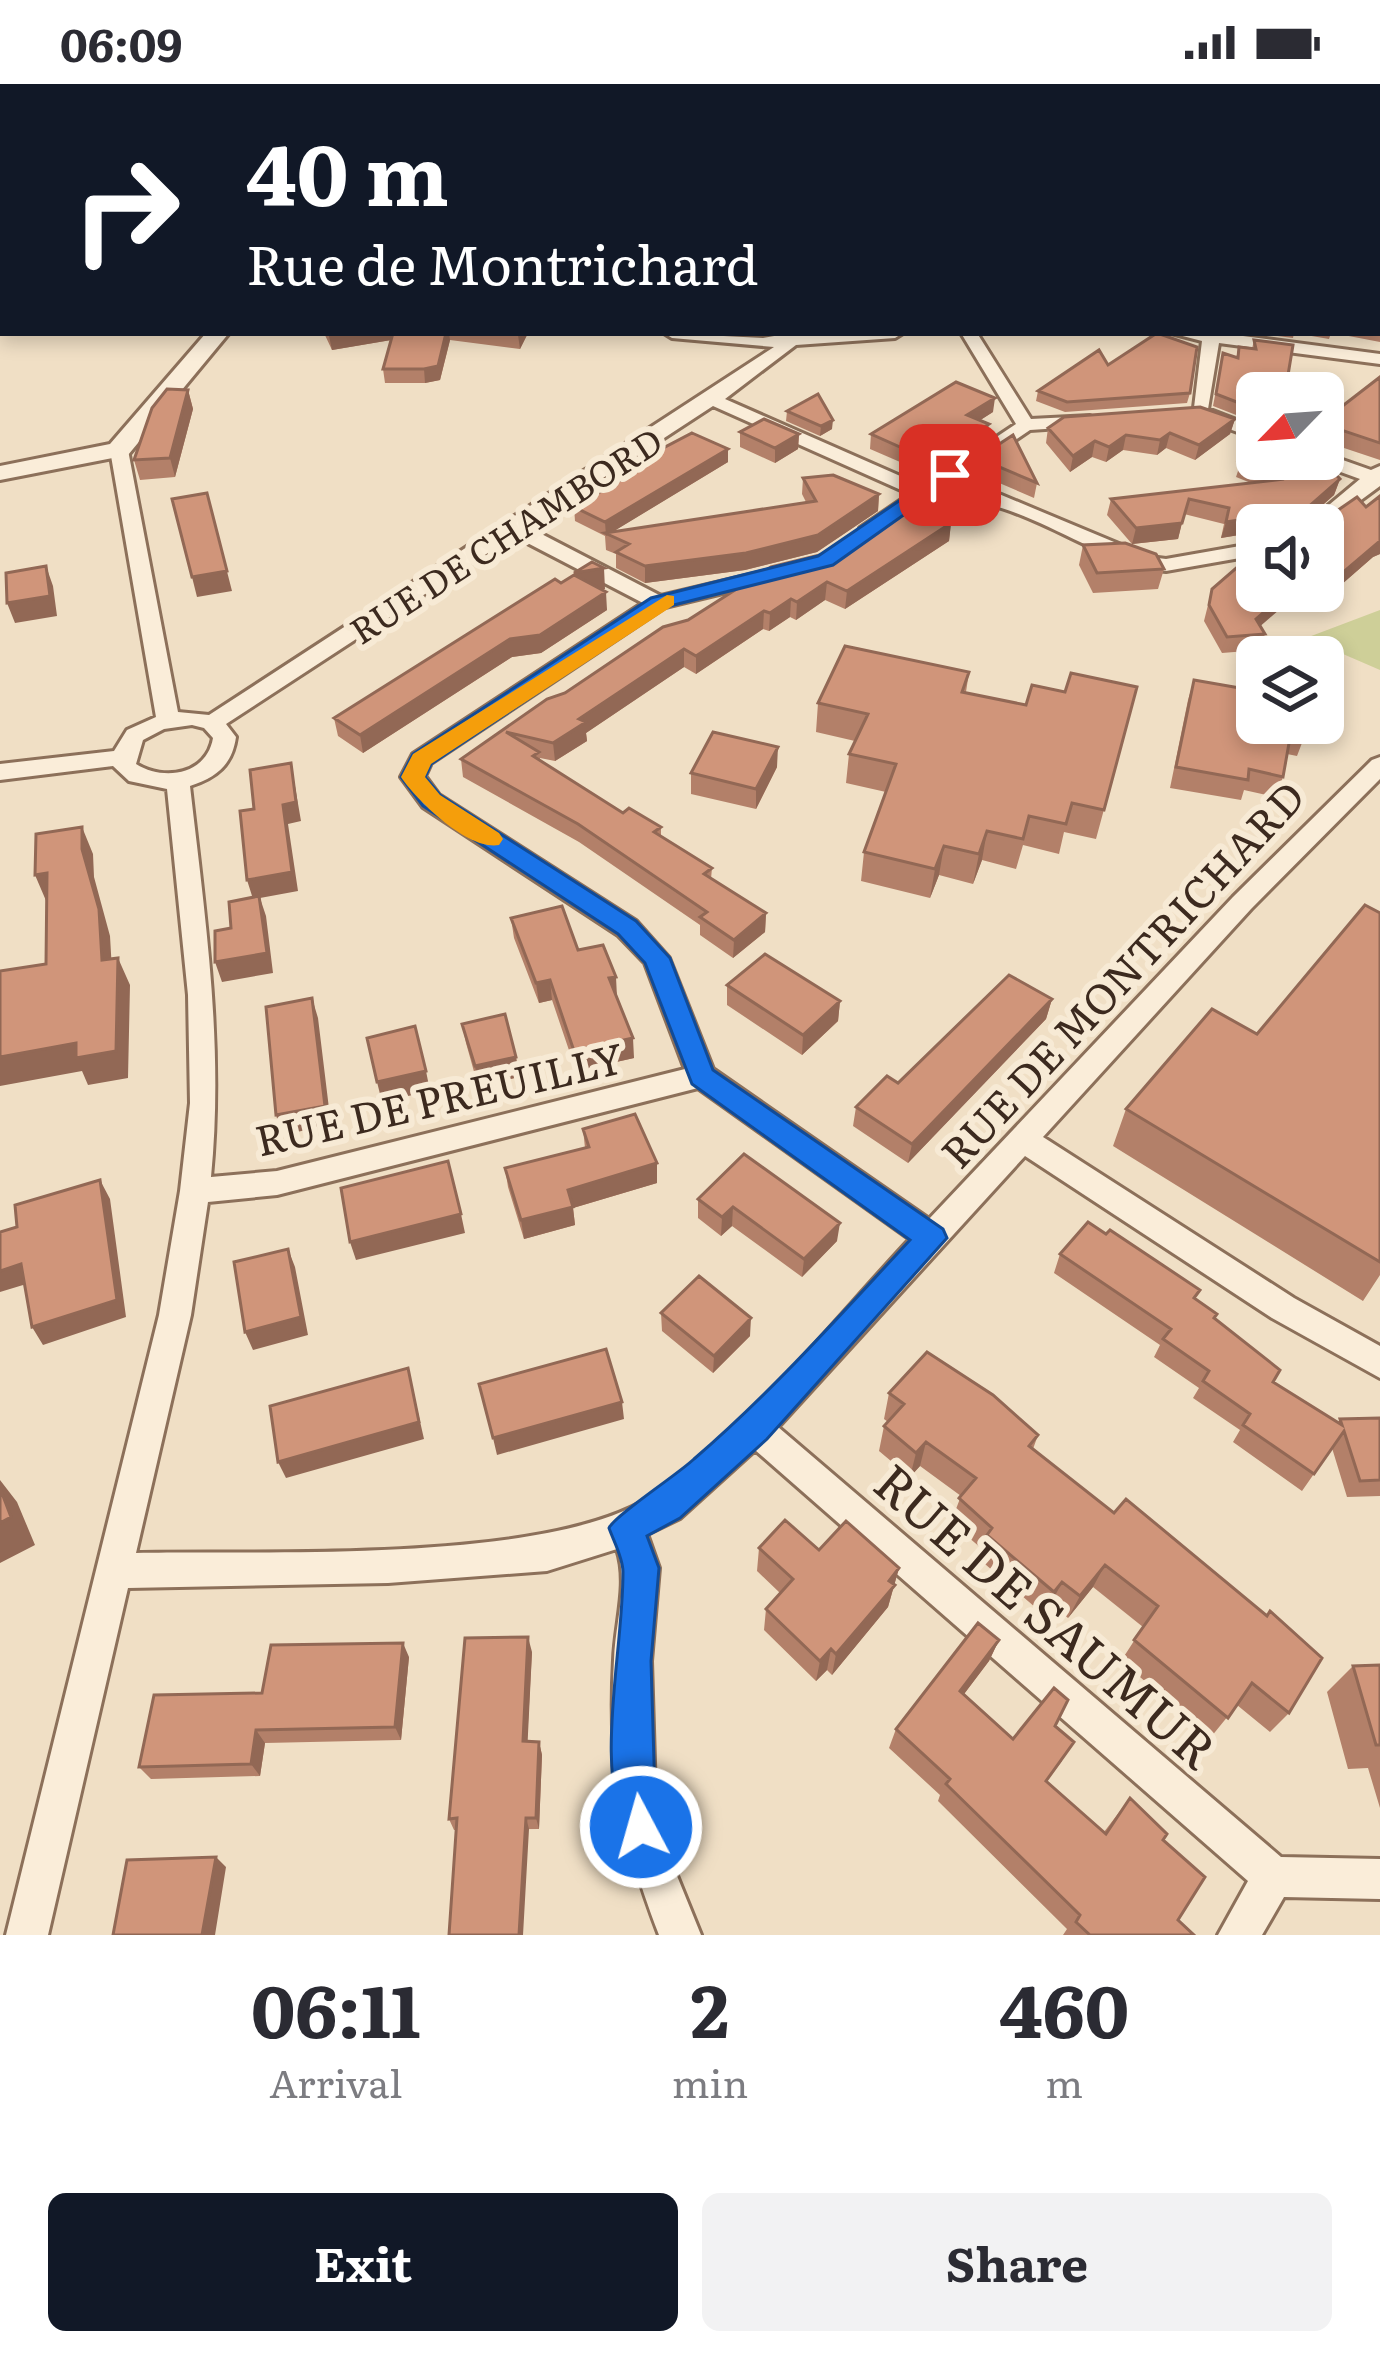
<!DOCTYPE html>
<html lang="en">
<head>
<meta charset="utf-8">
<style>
	:root { --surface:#fff; --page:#f2f2f3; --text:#2b2b33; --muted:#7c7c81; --accent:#111827 }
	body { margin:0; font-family:Literata,serif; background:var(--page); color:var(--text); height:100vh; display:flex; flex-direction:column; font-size:45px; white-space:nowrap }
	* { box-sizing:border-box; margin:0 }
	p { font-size:39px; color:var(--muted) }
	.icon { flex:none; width:66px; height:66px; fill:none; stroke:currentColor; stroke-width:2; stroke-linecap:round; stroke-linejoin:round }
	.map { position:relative; height:1851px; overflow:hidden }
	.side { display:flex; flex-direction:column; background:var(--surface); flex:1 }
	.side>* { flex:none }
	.top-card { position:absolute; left:0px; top:0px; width:1380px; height:252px; box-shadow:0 6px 18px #0003; background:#111827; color:#fff; overflow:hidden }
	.needle { width:78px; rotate:245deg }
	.fabs { position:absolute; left:1236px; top:288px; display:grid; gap:24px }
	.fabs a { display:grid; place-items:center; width:108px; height:108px; border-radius:18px; background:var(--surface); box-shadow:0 6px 18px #0003; font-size:60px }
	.pin { position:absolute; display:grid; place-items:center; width:102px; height:102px; color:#fff; margin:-51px; border-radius:24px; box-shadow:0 6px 18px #0006 }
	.me { position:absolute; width:132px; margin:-66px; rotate:354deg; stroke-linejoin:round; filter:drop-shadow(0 0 9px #0008) }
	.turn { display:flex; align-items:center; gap:42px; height:252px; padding:0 48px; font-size:54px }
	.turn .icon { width:156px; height:156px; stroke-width:2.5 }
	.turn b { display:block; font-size:84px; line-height:102px }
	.eta { display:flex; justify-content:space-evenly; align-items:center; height:204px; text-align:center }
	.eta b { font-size:72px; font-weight:700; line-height:84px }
	.action { display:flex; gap:24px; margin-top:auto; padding:24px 48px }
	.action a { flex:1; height:138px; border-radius:18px; background:var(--accent); color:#fff; font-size:48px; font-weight:700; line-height:138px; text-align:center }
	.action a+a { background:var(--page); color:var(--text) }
	.status { display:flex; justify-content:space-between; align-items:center; height:84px; padding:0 60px; background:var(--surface); direction:ltr }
	.status svg { height:33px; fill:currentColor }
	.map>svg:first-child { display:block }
	.green { fill:#cecf98 }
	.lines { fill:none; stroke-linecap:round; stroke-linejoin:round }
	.stream { stroke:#6d9285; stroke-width:6 }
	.minor-casing { stroke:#8c705a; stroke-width:6 }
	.tertiary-casing { stroke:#8c705a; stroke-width:6 }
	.minor { fill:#faedd9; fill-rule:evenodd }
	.tertiary { fill:#faedd9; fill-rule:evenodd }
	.wall { fill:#b38069 }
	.shaded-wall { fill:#926855 }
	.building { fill:#d0957a; stroke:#926855; stroke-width:3 }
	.route { fill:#1a73e8; stroke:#114b97; stroke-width:3 }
	.slow { fill:#f59e0b }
	.labels { text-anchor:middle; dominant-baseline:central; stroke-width:12; stroke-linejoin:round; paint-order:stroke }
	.far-street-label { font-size:36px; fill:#3c2a1f; stroke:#f7ead5 }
	.street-label { font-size:42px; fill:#3c2a1f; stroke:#f7ead5 }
	.near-street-label { font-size:51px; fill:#3c2a1f; stroke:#f7ead5 }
</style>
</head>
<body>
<div class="status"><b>06:09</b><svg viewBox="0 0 49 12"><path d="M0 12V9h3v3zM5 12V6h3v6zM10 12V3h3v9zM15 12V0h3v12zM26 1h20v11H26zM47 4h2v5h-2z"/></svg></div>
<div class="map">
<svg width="1380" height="1851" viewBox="0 0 1380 1851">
	<rect width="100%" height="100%" fill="#f0dfc5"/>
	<path class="green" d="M736,0H1380V61L1377,3Z
		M1380,526V586L1306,554Z"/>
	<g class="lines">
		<path class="stream" d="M937,0L957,3"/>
		<defs>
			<path id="minor" d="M1377,106H1380V115H1377Z
				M664,249L763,254L791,249H903L895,254L796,261L725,315L923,402L1016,340L961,249H977L1031,335L1090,332L1099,337L1090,342L1030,346L944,405L999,410L1150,473L1166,475L1257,459V471L1166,487L1146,485C1076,465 1009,408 933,415C906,418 889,456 860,452V444L910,410L713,322L528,443L661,512L779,484L789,490L786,494L665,523L431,679L425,692L439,711L636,837L669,874L713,985L929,1135L1233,813L1372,676L1380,673V695L1251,825L1043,1053L1294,1214L1380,1262V1294L1272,1234L1025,1072L778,1343L1281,1773L1380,1775V1815L1284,1813L1262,1851H1218L1248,1797L755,1366L680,1434L647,1450L659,1484L651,1577L655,1711L673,1782L701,1851H659C621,1752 608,1683 614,1576C615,1539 629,1500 617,1465L547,1487L388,1499L128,1504L48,1851H6L159,1231L180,1107L190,1019L188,911L167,705L129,697L113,682L0,696V680L114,667L127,646L156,633L110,366L119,360L128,366L178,628L209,631L774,263L672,254ZM514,452L643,519L413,670L401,693L423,723L618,851L645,879L685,985L277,1087L211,1093C224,961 205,833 190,702C217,693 232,681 236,653L226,640ZM192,641L204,644L213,654C207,690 165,698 136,680L143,656L164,645ZM698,1004L910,1155C830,1241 753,1339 658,1408C559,1481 264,1466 136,1469L191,1231L208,1118L277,1111Z
				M1171,249H1220L1380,270V280L1219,259L1208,325L1257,344V355L1193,332L1202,257Z
				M1323,369L1371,386L1380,382V402L1323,444L1305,441L1360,395L1316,379L1314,375H1323Z"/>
			<path id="tertiary" d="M206,249H229L128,371L0,396V382L110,360Z"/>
		</defs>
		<use href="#minor" class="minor-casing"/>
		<use href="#tertiary" class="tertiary-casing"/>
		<use href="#minor" class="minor"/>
		<use href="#tertiary" class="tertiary"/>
	</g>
	<path class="wall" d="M0,0L172,1V3H3V116L0,115V88L2,87H0Z
		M1377,163L1380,178V258L1333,249H1377Z
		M324,249H528L520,265L450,256L440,296L425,299H385L383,285L391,256L332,266Z
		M1255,249H1331L1329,255L1294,249L1293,254Z
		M1254,256L1293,261L1257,309V332L1249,336L1213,322L1223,269L1236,274L1239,263L1252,265Z
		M1108,281L1190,309L1187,319L1065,328L1036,317L1038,307Z
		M1380,293V376L1323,357V337Z
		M188,306L193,325L175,393L140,396L134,376Z
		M787,327L832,345L820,352L786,337Z
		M993,328L980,336L986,354L951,378L941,374L928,382L915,376L907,381L870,365L871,350Z
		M1235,335L1230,350L1195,376L1166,364L1157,371L1123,366L1106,378L1092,373L1070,388L1046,359L1048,344Z
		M740,348L799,350L798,365L775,379L740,363Z
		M728,365V378L612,448L806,418L802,410L803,394L879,410L878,427L817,468L745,486L645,499L616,484V470L606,466L605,452L575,437L574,423L630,391L629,382Z
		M978,374L1037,399L1034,414L976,389Z
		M1241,378L1340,395L1334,411L1315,428L1328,433L1366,423L1380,412V470L1373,473L1334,507L1323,502V441H1257V448L1221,454L1224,440L1184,430L1178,455L1132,460L1107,431L1111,415L1251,399L1236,393Z
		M897,435L951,439L949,457L845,525L825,516L796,536L790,533L769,547L763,545L696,590L684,583L586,649L587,657L555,677L540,674V677L623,729L661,743V752L712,784L711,795L766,829L765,848L733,874L700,851V841L579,758L463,693L461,675L565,609L688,536Z
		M1083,461L1164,485L1158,505L1093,509L1079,481Z
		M561,499L605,505H600L607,526L541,569L512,573L363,669L338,652L334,634Z
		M1212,505L1260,543L1265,550L1259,566L1222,569L1204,537Z
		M969,588L966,608L1026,621L1065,608L1137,603L1096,755L1064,748L1059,770L1023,761L1016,785L982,776L973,800L939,791L930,814L861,797L864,768L886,708L846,699L849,670L855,657L816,648L818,619Z
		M1194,596L1254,607L1257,599V639L1305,651L1297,672L1287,670L1283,693L1276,713L1244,706L1241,716L1170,704L1188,616Z
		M777,683L756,725L691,710V689Z
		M1380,829V1191L1363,1217L1113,1062L1126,1025L1257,950Z
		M511,834L578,866L616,913L634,974L576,987L552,916L539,919L514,854Z
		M727,901L840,917L838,937L802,971L727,921Z
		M1052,915L1046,935L908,1079L853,1042L856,1023Z
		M462,940L516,973L519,993L478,1002L466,959Z
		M583,1045L657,1099L573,1124L575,1141L524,1155L508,1103L505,1084L585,1064Z
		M744,1070L837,1157L802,1193L732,1142L721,1152L698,1134V1115Z
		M1060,1170L1195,1215L1273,1298L1338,1338L1340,1335L1380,1334V1412L1347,1413L1332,1364L1302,1407L1233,1358L1240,1346L1193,1314L1199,1304L1154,1273L1160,1261L1054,1189Z
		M661,1229L750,1252L713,1289L662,1247Z
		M889,1309L1038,1351L1033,1365L1289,1629L1270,1648L1237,1621L1211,1653L1121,1577L1143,1543L1093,1503L1068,1534L1051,1520L1043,1530L978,1474L982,1465L951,1438L961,1412L920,1382L910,1393L879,1367L884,1342L888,1338L884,1335Z
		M759,1464L819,1466L899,1484L888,1523L832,1591L827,1586L816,1597L764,1546L766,1525L780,1509L757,1487Z
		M999,1556L989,1577L964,1610L1013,1655L1055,1642L1062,1677L1046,1698L1104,1748L1130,1714L1163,1756L1178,1836L1194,1851H1063L1067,1845L938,1717L940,1711L889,1664L896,1645Z
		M532,1568L527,1658H539L542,1671L539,1745L454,1746L449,1735Z
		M409,1573L401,1656L265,1659L260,1692L151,1695L139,1683Z
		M1380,1581V1724L1368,1684L1348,1685L1327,1608L1353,1582Z"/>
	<path class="shaded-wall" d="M347,249H396L397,255L332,266L329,252Z
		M446,249H449L450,256L440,296L425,299L424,285Z
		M520,249H528L520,265L518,251Z
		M188,306L193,325L175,393L170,374Z
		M995,314L993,328L965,346L967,331Z
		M1257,320L1255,331L1249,336L1252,324Z
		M1235,335L1230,350L1195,376L1199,361Z
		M833,336L832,345L820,352L821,342Z
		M989,340L986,354L951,378L953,363Z
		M1170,349L1166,364L1157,371L1160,356Z
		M799,350L798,365L775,379V364Z
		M1126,351L1123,366L1106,378L1109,363Z
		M1095,357L1092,373L1070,388L1073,372Z
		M943,359L941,374L928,382L930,368Z
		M917,362L915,376L907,381L909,367Z
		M728,365V378L606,452L605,438Z
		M1340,395L1334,411L1301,440L1306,425Z
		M207,409L232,507L197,513L192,493Z
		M879,410L878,427L817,468L745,486L645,499V482Z
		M1303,426L1298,441H1257V448L1221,454L1226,438Z
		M951,439L949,457L845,525L847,507Z
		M1182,439L1178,455L1132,460L1136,444Z
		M1380,457V470L1373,473L1334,507L1340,491Z
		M46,482L53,502L57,532L15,539L7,519Z
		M604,484L605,505L575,509L574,489Z
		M827,498L825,516L796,536L797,518Z
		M1288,507H1301L1250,551L1256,535Z
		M606,508L607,526L541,569L512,573L363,669L360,651L510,555Z
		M791,515L790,533L769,547L770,529Z
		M764,527L763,545L696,590V572Z
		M684,565V583L586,649L587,657L555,677L553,659L579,635Z
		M778,663L777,683L756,725V705Z
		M291,679L301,737L288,740L298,807L260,814L266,832L273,889L222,898L215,878L253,815L247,796L283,721Z
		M82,743L93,770L94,793L110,852L113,904L102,876L82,765Z
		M987,747L982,776L973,800L979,770Z
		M944,762L939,791L930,814L935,785Z
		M47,789V819L35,791Z
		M766,829L765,848L733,874L734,856Z
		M118,874L130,901L128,994L88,1001L82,987L0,1002V973Z
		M616,893L617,913L609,894Z
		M550,896L552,916L539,919L536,899Z
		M312,914L318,934L331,1041L282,1051L276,1031Z
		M1052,915L1046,935L908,1079L912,1060Z
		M840,917L838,937L802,971L803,951Z
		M633,954L634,974L576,987L574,967Z
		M516,973L519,993L478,1002L475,982Z
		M426,987L430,1007L382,1018L377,998Z
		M657,1079V1099L573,1124L575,1141L524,1155L521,1136L568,1106Z
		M100,1096L110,1115L126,1233L43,1261L32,1243Z
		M733,1123L732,1142L721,1152L722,1133Z
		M461,1130L465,1149L356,1176L350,1158Z
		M840,1139L837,1157L802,1193L804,1175Z
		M288,1165L295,1183L308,1251L253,1266L245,1248Z
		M21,1180L33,1198L0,1208V1187Z
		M751,1234L750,1252L713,1289L714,1272Z
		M408,1284L424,1355L286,1394L278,1378Z
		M622,1318L624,1335L497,1371L493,1354Z
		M926,1358L920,1382L910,1393L916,1369Z
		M0,1396L17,1418L35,1461L0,1479Z
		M1105,1481L1093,1503L1068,1534L1080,1512Z
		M899,1484L888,1523L832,1591L836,1570Z
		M1062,1498L1051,1520L1043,1530L1054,1508Z
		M528,1553L532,1568L527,1670L523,1657Z
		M999,1556L989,1577L952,1626L960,1607Z
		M403,1559L409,1573L401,1656L395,1643Z
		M831,1565L827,1586L816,1597L820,1577Z
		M256,1646L265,1659L260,1692L251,1680Z
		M539,1658L542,1671L539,1745L536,1734Z
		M526,1734L529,1745L523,1851H519Z
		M216,1773L226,1783L215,1851H202Z"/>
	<path class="building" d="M0,0H168L172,1L167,3H3V104L0,103L2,74H0Z
		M441,0H749L758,1L756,3H437Z
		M1377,163L1380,164V178L1377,179L1378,191H1380V242H1377Z
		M393,249H446L438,282L424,285H383Z
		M1157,249L1197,263L1190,309L1067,318L1038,307L1099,266L1108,281Z
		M1254,256L1293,261L1285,309H1257V320L1252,324L1216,310L1223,269L1238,274L1239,263L1256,265Z
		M1380,293V359L1323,340V337Z
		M956,298L995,314L967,331L989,340L953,363L943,359L930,368L917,362L909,367L871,350Z
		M167,305L188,306L170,374L134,376L152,324Z
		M818,310L833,336L821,342L787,327Z
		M1200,323L1235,335L1199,361L1170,349L1160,356L1126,351L1109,363L1095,357L1073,372L1048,344L1064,333Z
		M764,335L799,350L775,364L740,348Z
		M692,349L728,365L605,438L574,423L638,386L629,382Z
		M1013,351L1037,399L978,374Z
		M1258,375H1321L1340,395L1306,425L1328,433L1357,413L1366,423L1380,412V457L1340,491L1323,484V441H1286L1303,426L1226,438L1229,424L1189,415L1182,439L1136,444L1111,415L1284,395L1241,378Z
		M833,391L879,410L818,451L746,469L645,482L616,468L629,460L605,449L816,417L803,394Z
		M207,409L227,487L192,493L172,415Z
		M913,423L951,439L847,507L827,498L797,518L791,515L770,529L764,527L696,572L684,565L579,635L586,638L553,659L506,648L539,668L533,672L623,729L629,724L661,743L654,748L712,784L704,790L766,829L734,856L700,833L707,828L578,740L461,675L547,615L565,609L663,543L688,536L771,483L836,467L893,428L897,435Z
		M1125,459L1156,470L1164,485L1097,489L1083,461Z
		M1257,466V507H1288L1256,535L1265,550L1227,553L1209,521L1212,505Z
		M592,478L604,484L574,489Z
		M46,482L50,512L7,519L6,489Z
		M574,491L606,508L540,551L510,555L360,651L334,634L555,495L561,499Z
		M845,562L969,588L962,608L1026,621L1032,601L1065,608L1071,589L1137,603L1104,726L1072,719L1066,740L1029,732L1023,755L987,747L979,770L944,762L935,785L864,768L896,680L849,670L868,630L818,619Z
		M1194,596L1257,607V639H1306L1305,651L1291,648L1283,693L1249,685L1248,696L1176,683Z
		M713,648L778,663L756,705L691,689Z
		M291,679L296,718L283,721L292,788L247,796L240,727L254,725L250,686Z
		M82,743V765L99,825L102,876L118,874L116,967L76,974V959L0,973V887L46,880L47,789L35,791L36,750Z
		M259,812L267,869L215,878V847L231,844L229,818Z
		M1365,821L1380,829V1178L1126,1025L1212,925L1257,950Z
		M562,822L578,866L603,861L616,893L609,894L633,954L574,967L550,896L536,899L511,834Z
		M765,870L840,917L803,951L727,901Z
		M1009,891L1052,915L912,1060L856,1023L887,992L898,999Z
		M312,914L325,1022L276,1031L266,923Z
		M505,930L516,973L475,982L462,940Z
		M415,942L426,987L377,998L367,954Z
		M635,1030L657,1079L568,1106L573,1123L521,1136L505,1084L589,1063L583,1045Z
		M744,1070L840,1139L804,1175L733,1123L722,1133L698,1115Z
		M448,1077L461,1130L350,1158L341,1104Z
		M100,1096L117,1216L32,1243L21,1180L0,1187V1148L17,1143L15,1121Z
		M1088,1138L1106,1150L1110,1146L1200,1206L1194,1214L1217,1230L1214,1234L1280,1286L1273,1298L1342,1341L1340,1335L1380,1334V1396L1360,1397L1344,1347L1314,1390L1243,1341L1250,1330L1203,1297L1209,1287L1163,1255L1171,1245L1060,1170Z
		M288,1165L301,1233L245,1248L234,1178Z
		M699,1192L751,1234L714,1272L661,1229Z
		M606,1265L622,1318L493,1354L479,1300Z
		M927,1268L993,1311L1038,1351L1029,1362L1114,1429L1126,1415L1267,1532L1270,1527L1322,1574L1289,1629L1252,1599L1228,1634L1134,1556L1158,1522L1105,1481L1080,1512L1062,1498L1054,1508L987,1451L992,1444L959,1414L976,1394L926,1358L916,1369L884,1342L904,1320L889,1309Z
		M408,1284L419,1338L278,1378L270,1322Z
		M0,1404L11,1433L0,1439Z
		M785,1436L819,1466L846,1437L899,1484L889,1497L895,1501L836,1570L831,1565L820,1577L766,1525L793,1495L759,1464Z
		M978,1539L999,1556L960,1607L1013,1655L1054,1604L1068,1616L1055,1642L1074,1658L1046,1697L1106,1750L1130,1714L1167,1750L1163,1756L1205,1793L1178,1836L1194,1851H1090L1076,1838L1080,1831L946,1700L950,1695L896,1645Z
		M528,1553L523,1657L539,1658L536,1734H526L519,1851H449L457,1734L449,1735L465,1554Z
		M403,1559L395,1643L256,1646L251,1680L139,1683L154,1611L262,1609L271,1561Z
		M1380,1581V1661H1376L1353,1582Z
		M216,1773L202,1851H113L127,1776Z"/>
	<path class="route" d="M943,387L960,391L833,481L666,523L431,680L425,693L440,711L636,837L670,874L713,986L943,1145L947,1154L767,1355L680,1434L647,1452L659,1484L651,1577L655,1711L661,1743L655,1757L641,1763L627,1757C594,1677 623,1572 623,1488C623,1474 614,1458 609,1444C614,1432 677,1391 694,1375C772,1308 840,1231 910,1156L692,1000L645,879L618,850L423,722L401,693L413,670L651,514L818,472Z"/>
	<path class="slow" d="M667,511L674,512V521L431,680L425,693L440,711L499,749L503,755L499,761C469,767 417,717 401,693L413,670Z"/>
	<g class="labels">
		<g class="far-street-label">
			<text transform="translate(505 450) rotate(-33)">RUE DE CHAMBORD</text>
		</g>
		<g class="street-label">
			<text transform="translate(1121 889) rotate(-47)">RUE DE MONTRICHARD</text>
			<text transform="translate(439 1013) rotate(-13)">RUE DE PREUILLY</text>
		</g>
		<g class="near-street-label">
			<text transform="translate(1048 1530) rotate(41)">RUE DE SAUMUR</text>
		</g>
	</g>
</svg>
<div class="fabs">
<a><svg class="needle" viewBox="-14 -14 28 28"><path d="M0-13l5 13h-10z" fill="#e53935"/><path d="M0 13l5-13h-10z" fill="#7c7c81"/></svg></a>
<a><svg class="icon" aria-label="sound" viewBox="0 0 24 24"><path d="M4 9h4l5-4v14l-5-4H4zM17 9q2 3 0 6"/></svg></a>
<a><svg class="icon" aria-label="layers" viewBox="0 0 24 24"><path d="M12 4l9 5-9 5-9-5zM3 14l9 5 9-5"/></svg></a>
</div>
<div class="pin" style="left:950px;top:391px;background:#d93025"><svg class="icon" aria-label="arrive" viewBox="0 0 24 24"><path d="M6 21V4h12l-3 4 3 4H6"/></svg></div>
<svg class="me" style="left:641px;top:1743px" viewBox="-20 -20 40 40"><circle r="17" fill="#1a73e8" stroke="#fff" stroke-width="3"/><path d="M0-11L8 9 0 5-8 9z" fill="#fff"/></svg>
<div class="top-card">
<div class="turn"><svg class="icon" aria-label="right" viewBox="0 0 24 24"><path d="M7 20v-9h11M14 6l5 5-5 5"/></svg><div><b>40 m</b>Rue de Montrichard</div></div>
</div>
</div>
<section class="side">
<div class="eta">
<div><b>06:11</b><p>Arrival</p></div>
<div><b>2</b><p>min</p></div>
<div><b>460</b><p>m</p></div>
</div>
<div class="action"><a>Exit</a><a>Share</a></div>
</section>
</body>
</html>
